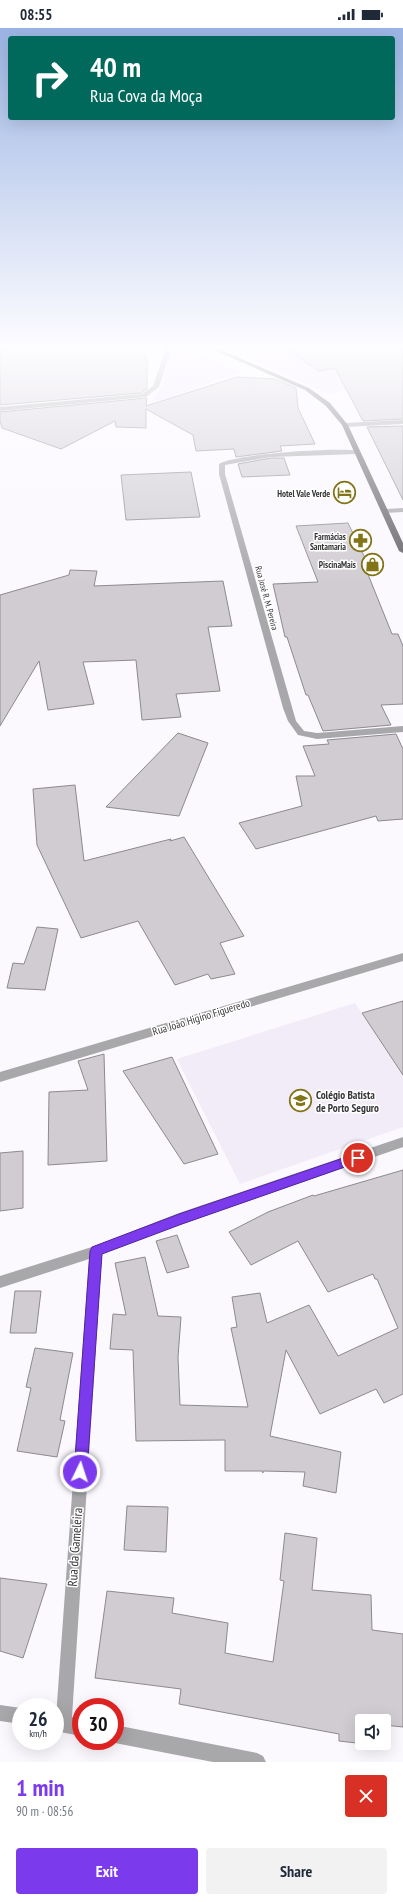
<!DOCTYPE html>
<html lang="en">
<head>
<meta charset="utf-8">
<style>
	:root { --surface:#fff; --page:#f2f2f3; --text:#1f2937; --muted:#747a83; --accent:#7c3aed }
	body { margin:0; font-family:"PT Sans Narrow",sans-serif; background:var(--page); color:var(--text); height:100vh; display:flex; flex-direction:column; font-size:15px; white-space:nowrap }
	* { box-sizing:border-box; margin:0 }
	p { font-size:13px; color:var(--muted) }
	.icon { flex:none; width:22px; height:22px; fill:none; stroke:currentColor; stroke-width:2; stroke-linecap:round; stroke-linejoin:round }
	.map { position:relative; height:1734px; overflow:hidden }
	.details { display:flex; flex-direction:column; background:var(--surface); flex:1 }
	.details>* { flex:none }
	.hud { position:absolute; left:8px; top:8px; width:387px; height:84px; border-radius:4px; box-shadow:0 4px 16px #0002; background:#00695c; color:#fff; overflow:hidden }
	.controls { position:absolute; left:355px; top:1686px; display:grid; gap:8px }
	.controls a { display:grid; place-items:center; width:36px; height:36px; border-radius:4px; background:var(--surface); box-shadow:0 4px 16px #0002; font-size:20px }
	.speed { position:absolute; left:12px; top:1670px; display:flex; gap:8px; font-size:20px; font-weight:700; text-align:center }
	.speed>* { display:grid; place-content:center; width:52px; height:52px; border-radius:50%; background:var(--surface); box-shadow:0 4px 16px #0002; line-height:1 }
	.speed small { font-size:10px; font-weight:400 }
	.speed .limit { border:6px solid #d22; background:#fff; color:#111 }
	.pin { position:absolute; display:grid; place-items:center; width:34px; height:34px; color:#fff; margin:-17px; border:2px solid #fff; border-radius:50%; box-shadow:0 1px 4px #0007 }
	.me { position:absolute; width:44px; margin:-22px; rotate:4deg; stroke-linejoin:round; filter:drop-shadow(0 0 3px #0008) }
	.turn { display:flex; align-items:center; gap:14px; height:84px; padding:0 16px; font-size:18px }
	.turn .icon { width:52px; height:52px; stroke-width:2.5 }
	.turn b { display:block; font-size:28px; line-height:34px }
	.round { display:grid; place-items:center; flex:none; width:42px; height:42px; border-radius:4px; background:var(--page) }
	.summary { display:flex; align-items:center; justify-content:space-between; height:68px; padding:0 16px }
	h1 { font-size:24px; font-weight:600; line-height:30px; color:var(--accent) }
	.button { display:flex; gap:8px; margin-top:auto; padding:8px 16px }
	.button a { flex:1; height:46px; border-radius:4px; background:var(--accent); color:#fff; font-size:16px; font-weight:600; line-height:46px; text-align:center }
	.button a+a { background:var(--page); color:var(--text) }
	.status { display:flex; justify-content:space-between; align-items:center; height:28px; padding:0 20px; background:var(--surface); direction:ltr }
	.status svg { height:11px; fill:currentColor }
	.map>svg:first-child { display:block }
	.built { fill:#f2ebf8 }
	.green { fill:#f2e6fc }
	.building { fill:#d0ccd2; stroke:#8c898f }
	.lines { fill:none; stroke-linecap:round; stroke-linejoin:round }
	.minor { fill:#a8a7aa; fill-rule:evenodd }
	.major { fill:#666368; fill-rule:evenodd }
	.route { fill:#7c3aed; stroke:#51269a }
	.labels { text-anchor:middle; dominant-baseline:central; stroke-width:3; stroke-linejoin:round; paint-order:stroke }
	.far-poi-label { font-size:9px; font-weight:bold; fill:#363537; stroke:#fff; text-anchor:end }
	.far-street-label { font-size:9px; fill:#363537; stroke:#fff }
	.street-label { font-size:11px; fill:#363537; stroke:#fff }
	.poi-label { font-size:11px; font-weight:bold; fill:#363537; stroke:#fff; text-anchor:start }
	.near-street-label { font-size:13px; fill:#363537; stroke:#fff }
</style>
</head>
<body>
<div class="status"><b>08:55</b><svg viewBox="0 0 49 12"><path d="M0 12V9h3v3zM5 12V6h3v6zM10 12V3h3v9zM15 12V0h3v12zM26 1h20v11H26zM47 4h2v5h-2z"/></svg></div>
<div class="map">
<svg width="403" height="1734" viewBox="0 0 403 1734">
	<rect width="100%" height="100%" fill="#fbf8fe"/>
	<path class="built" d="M355,975L403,1047V1099L240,1156L177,1031Z"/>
	<path class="green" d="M173,316H182L239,345L154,374L153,370L162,359Z
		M218,316H403V345L329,366Z"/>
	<path class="building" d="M23,316H114L115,319H144L145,330H147V361L141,365L0,377V318Z
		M279,316H349L357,321L391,316L403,323V391L363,393L335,340L319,343Z
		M237,349L275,351L296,360L298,380L315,416L280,418L282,423L236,429L234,421L196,423L193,407L146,381V400L116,399L115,393L61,421L2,400L0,393V384L147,370L146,378Z
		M403,398V472L367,399Z
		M271,430H284L290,447L242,449L238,436Z
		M191,444L200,489L126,492L121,447Z
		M348,495L366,532L363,534L392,606H398L403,618V676L381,677L391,697L323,703L308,667H306L287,609H285L273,556L318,554L296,498Z
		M70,542L97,543L94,558L223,553L232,598L208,599L220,663L176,666L181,689L142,692L136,632L83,634L94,676L48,682L39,633L0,698V567L69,547Z
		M178,705L208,715L179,788L106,779Z
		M396,706L403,721V791L378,793L376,788L256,821L239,795L302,778L296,748H315L303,718L329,716L327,712Z
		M75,757L84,833L171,811L170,813L184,809L244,908L220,915L235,946L211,951L208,946L175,957L138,893L81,910L37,817L33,761Z
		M37,899L58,901L45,962L7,960L13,935L24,936Z
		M403,973V1047L362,985Z
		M104,1026L107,1133L48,1137L49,1064L88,1062L78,1033Z
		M172,1029L218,1126L184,1136L123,1043Z
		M23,1123V1180L0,1183V1125Z
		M403,1142V1366L384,1375L376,1361L320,1386L286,1322L270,1408L341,1424L336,1465L303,1458L305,1444L263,1443V1445L262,1443H225V1412L136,1413L133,1322L110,1321L113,1286L126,1287L115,1235L145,1229L158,1288L181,1289L178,1329L180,1377L248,1379L231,1300L237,1299L232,1269L260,1265L267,1295L309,1277L338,1328L398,1300L377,1251H375L373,1246L328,1264L298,1213L251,1237L229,1204L268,1184L313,1167L314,1168Z
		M177,1207L189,1239L167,1245L156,1213Z
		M15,1263H41L36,1305H10Z
		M35,1320L73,1325L60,1392L65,1393L57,1429L17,1423L31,1360L26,1359Z
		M127,1478L168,1479L166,1524L124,1522Z
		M285,1505L317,1510L312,1562L371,1567L372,1602L403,1606V1699L384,1697V1693H362V1715H374V1717L339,1713V1706L179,1676L181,1661L95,1650L107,1563L174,1570L172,1585L228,1595L225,1625L273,1634L284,1553L280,1552Z
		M0,1550L47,1556L23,1630L0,1623Z"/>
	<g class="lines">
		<path class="minor" d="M167,316H173L159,359L146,369L0,383V379L142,366L153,358Z
			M403,392V396L345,399L342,397L345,395Z
			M359,423V425L357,426L271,429L225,437V446L296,693L304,703L317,705L403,698V704L317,711L298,707L288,693L283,680L219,446V436C233,426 339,419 359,423Z
			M403,480V484L385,485L382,483L385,481Z
			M403,925V933L0,1054V1044Z
			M403,1109V1119L182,1196L102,1226L72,1689L81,1690V1708L55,1703L89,1231L0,1260V1248L95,1218L179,1185Z
			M0,1677L21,1680V1696L0,1693Z
			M115,1697L257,1725L263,1728L266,1734H213L115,1715L111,1713H115Z"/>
		<path class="major" d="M200,316H207L309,360L330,375L348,397L403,515V525L399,523L342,397L326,378L305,362Z"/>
	</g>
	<linearGradient id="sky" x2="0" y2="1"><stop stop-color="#9bb4e3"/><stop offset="0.57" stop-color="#fdfcff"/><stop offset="1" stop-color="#fdfcff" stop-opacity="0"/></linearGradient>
	<rect width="403" height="558" fill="url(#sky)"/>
	<path class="route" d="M358,1125L362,1126L364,1130L362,1133L182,1196L102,1226L87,1444L85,1448L80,1450L76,1448L74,1444L90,1223L92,1219L179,1186Z"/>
	<defs>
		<symbol id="hotel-ring" viewBox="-11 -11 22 22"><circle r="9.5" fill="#fff" stroke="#837417" stroke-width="1.5"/><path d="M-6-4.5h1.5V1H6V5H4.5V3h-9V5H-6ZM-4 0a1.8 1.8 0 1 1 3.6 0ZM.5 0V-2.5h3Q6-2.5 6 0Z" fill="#837417"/></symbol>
		<symbol id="pharmacy-ring" viewBox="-11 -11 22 22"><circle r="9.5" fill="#fff" stroke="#837417" stroke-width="1.5"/><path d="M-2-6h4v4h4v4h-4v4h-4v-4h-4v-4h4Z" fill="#837417"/></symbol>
		<symbol id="shop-ring" viewBox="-11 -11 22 22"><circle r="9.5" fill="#fff" stroke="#837417" stroke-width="1.5"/><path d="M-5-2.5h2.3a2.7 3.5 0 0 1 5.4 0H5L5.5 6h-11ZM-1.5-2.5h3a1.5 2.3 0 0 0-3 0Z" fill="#837417"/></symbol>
		<symbol id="school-ring" viewBox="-11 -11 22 22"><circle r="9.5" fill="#fff" stroke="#837417" stroke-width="1.5"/><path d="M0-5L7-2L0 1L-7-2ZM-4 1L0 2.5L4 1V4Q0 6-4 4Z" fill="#837417"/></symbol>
	</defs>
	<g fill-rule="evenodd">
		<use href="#hotel-ring" x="332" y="452" width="25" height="25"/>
		<use href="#pharmacy-ring" x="348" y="500" width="25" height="25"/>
		<use href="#shop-ring" x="360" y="524" width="25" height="25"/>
		<use href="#school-ring" x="288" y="1060" width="25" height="25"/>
	</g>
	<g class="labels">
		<g class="far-poi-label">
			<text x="330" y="465">Hotel Vale Verde</text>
			<text x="346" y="508">Farmácias<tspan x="346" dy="10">Santamaria</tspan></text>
			<text x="356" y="536">PiscinaMais</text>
		</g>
		<g class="far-street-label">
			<text transform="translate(267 570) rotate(75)">Rua José R. M. Pereira</text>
		</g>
		<g class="street-label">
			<text transform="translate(201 989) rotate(-17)">Rua João Higino Figueredo</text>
		</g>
		<g class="poi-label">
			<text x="316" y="1067">Colégio Batista<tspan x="316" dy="13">de Porto Seguro</tspan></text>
		</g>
		<g class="near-street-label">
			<text transform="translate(75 1519) rotate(-86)">Rua da Gameleira</text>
		</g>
	</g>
</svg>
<div class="controls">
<a><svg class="icon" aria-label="sound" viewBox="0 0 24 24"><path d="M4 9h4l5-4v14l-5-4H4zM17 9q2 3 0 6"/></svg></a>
</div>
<div class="speed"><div>26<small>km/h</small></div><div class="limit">30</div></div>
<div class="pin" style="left:358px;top:1130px;background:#d93025"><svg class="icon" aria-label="arrive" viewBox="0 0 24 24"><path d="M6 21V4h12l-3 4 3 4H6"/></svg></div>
<svg class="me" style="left:80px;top:1444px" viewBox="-20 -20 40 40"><circle r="17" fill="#7c3aed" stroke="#fff" stroke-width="3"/><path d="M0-11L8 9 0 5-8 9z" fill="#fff"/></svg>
<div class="hud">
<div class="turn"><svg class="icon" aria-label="right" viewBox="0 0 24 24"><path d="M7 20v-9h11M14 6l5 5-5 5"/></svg><div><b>40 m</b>Rua Cova da Moça</div></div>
</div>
</div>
<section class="details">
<div class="summary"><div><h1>1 min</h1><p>90 m · 08:56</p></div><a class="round" style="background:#d93025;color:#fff"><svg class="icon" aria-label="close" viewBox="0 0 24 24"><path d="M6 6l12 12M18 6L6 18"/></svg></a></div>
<div class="button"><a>Exit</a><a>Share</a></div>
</section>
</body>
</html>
